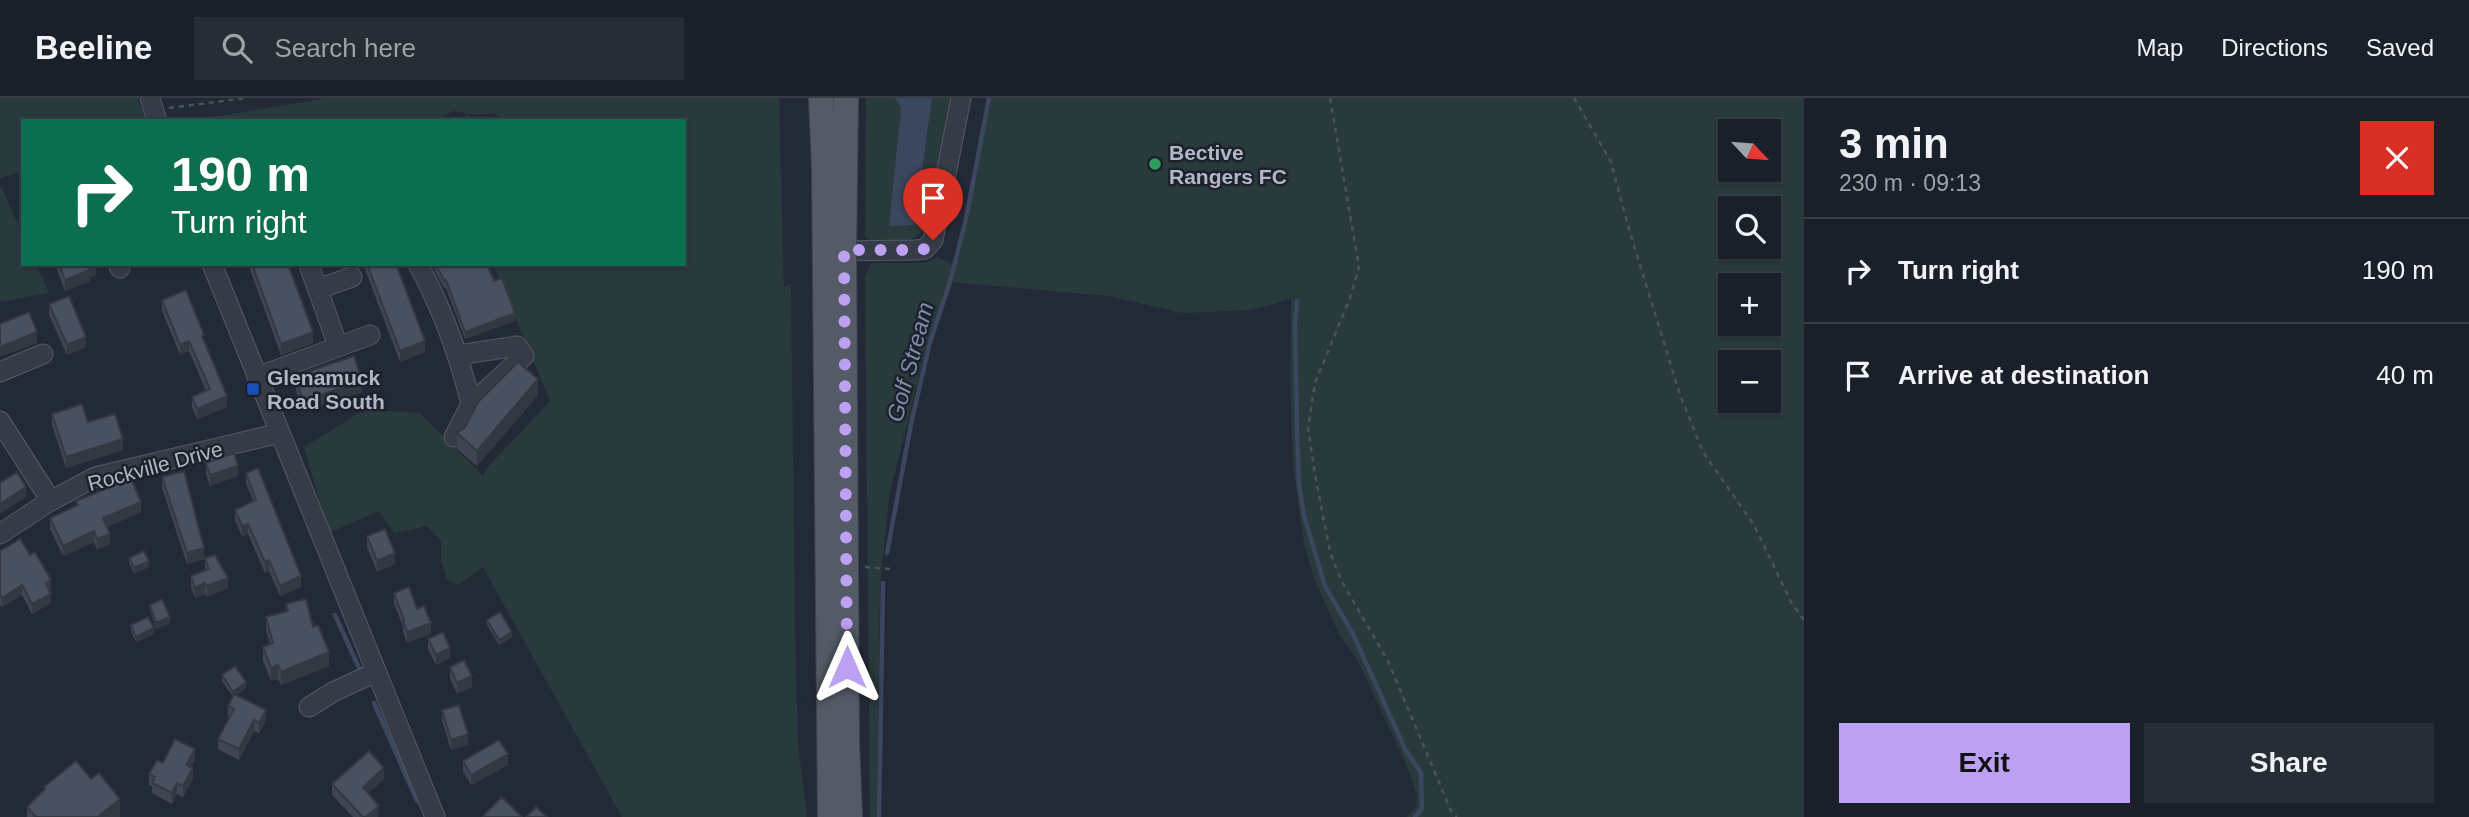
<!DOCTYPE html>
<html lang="en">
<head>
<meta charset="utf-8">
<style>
	:root { --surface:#1a2029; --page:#272d35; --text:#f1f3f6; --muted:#9fa3a8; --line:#383e46; --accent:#bca0f2 }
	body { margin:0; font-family:Arial,sans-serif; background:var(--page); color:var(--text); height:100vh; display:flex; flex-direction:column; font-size:26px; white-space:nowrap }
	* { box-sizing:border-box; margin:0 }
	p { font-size:23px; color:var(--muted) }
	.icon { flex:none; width:38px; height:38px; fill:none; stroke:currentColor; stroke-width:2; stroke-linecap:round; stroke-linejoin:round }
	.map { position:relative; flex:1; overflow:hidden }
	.side { display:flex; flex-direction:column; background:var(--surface); width:665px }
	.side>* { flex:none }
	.hud { position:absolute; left:21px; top:21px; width:665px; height:147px; border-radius:0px; box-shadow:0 2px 5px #0004,0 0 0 2px var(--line); background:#0b6e4f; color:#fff; overflow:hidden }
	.needle { width:46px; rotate:116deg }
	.buttons { position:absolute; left:1718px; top:21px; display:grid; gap:14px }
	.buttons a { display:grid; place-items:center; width:63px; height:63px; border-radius:0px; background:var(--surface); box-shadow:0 2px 5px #0004,0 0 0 2px var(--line); font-size:35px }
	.pin { position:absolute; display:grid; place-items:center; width:60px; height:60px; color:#fff; margin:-72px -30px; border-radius:50% 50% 50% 0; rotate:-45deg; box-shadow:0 0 7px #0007 }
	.pin .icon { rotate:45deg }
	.me { position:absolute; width:77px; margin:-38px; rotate:0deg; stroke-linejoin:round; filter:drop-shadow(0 0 5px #0008) }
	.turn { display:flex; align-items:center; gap:24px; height:147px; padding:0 35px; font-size:32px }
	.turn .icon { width:91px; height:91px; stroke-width:2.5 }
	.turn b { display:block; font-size:49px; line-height:60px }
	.round { display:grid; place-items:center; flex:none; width:74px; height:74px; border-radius:0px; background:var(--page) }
	.head { display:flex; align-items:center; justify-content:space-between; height:119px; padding:0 35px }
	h1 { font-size:42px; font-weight:800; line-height:52px }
	.primary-button { display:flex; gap:14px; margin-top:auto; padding:14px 35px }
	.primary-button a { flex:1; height:80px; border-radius:0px; background:var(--accent); color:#111; font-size:28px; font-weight:800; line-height:80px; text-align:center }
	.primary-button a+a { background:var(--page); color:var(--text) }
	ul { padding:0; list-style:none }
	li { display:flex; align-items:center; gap:21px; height:105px; padding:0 35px; border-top:2px solid var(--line) }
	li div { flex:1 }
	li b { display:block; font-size:26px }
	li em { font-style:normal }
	header { display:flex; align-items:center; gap:42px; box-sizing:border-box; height:98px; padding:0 35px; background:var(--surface); border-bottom:2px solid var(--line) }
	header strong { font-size:33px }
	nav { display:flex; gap:38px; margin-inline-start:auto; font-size:24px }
	.search { width:490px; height:63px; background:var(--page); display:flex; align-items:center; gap:18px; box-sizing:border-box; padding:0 24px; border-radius:0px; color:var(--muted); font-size:26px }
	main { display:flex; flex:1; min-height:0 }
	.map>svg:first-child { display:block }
	.green { fill:#293a3c; fill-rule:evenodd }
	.water { fill:#3a475e }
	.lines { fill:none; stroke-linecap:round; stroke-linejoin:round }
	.stream { stroke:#3a475e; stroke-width:4.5 }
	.minor-casing { stroke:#545a65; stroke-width:21 }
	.major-casing { stroke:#404551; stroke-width:26 }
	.path { stroke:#465559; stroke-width:2.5; stroke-dasharray:5 5; stroke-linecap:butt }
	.minor { stroke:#363c47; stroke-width:19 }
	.major { stroke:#545b67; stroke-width:24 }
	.wall { fill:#3f4653 }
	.shaded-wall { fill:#333943 }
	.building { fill:#495160; stroke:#333943; stroke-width:2 }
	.route { stroke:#bca0f2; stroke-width:12; stroke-dasharray:0 21.6 }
	.leisure-dot { fill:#2e9e5b; stroke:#1c212c; stroke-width:2.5 }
	.transit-dot { fill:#1a4fb4; stroke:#1c212c; stroke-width:2.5 }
	.labels { text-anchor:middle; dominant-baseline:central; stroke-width:5; stroke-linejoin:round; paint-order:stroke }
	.poi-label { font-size:21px; font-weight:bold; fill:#b1b7c4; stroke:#1c212c; text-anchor:start }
	.street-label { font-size:21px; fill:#b1b7c4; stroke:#1c212c }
	.water-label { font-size:23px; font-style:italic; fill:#7c8ca9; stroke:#1c212c }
</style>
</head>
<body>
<header>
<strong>Beeline</strong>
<div class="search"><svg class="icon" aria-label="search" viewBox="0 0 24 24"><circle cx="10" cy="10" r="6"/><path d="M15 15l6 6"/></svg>Search here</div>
<nav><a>Map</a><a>Directions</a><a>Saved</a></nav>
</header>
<main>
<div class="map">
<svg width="1804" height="719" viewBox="0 0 1804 719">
	<rect width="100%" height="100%" fill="#232a37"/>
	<path class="green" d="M0,0H137L146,23H23V73L0,80Z
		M327,0H779L784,189L791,186L795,532L798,647L807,719H622L483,469L459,487L447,482L441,461V443L427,428L394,435L379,413L329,435L304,349L364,312L420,315L483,378L487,370L550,303L493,166H684V23H501V19L492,15L477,17L454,13L431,23L176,21L220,18Z
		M866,0H895L901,9L890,127H915L932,0H953L926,130L911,143L874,145L865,139Z
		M989,0H1804V719H1407L1416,708L1417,697L1406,666L1357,561L1339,536L1315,483L1304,446L1293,366L1290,282L1291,201L1251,212L1183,215L1108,198L950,184L928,241L889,398L880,490L877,719H870L865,179L871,165H925L938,159L953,167L966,121ZM1731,33H1769V72H1731ZM1731,110H1769V149H1731ZM1731,187H1769V226H1731ZM1731,264H1769V303H1731Z
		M0,87L23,137V166H36L49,195L0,204Z"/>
	<path class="water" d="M895,0H932L915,127L889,128L901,9Z"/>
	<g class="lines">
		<path class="stream" d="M1297,203L1295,225L1297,334L1299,386L1304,418L1325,488L1353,536L1405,651L1421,675L1422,710L1415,719
			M887,455L911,326L930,244L950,184L966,121L989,0
			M335,517L359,570
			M374,605L417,703
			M879,719L883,485"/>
		<defs>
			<path id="minor" d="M150,0L157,23
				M831,153L915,152L925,151L933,142L961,0
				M118,166L120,170
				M212,166L435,719
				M312,166L310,170L338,248
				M418,166C442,210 459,257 471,306L454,339
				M318,191L352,179
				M458,257L517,248L524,258L471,306
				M0,274L43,256
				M257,279L370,237
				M0,323L51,403
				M0,436L47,405L95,379L280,335
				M309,609L333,594L376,574"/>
			<path id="major" d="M821,0L824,67L830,719
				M846,0L844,152L847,645L850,719"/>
		</defs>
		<use href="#minor" class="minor-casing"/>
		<use href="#major" class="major-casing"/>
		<path class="path" d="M1330,0L1359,169L1350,200L1315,285L1308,330L1315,377L1330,454L1341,482L1388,563L1451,713L1457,719
			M1574,0L1611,64L1629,131L1680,297L1703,354L1754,427L1791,504L1804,522
			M169,10L246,0
			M865,469L890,471"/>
		<use href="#minor" class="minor"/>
		<use href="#major" class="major"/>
	</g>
	<path class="wall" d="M23,70V89L20,82V71Z
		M55,166H96V177L90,179V183L65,193Z
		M248,166H288L313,245L281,257Z
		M363,166H396L425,254L400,264Z
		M435,166L494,183L515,223L465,241L446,190H444L435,173Z
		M162,202L204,243L227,309L197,321L192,309V299L206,293L189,253L180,257L162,213Z
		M49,206L86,249L67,257L49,217Z
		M295,278L362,294L303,314L295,289Z
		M538,297L477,368L457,351V335Z
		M52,316L88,324L123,352L66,370L52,327Z
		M206,365L238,378L210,388L206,376Z
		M246,375L301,489L280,498L269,473L265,475L248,436L242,439L235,422V412L253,403L246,385Z
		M162,379L204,461L187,466L162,390Z
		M76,403L141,414L107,429L110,446L97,452L94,444L63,458L50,431V420L76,408Z
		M367,438L395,466L377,474L367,449Z
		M0,453L51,492L49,493L51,505L32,516L22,497L2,509L0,507Z
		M129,460L149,469L134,476L129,465Z
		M205,460L228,490L207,499L205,496L195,500L191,489V478L205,472Z
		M394,495L417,511L431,536L407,545L403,534V529L394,505Z
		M286,506L313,529L329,568L281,587L278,581L271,583L263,563V549L270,546L266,533V519L286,514Z
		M150,507L170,525L156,531L150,512Z
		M487,522L512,539L499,547L487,527Z
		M131,527L154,536L136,544L131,533Z
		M428,541L450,560L436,567L428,551Z
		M450,569L472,589L457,596L450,580Z
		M222,577L246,590L236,597L266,623L259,635L254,633L239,662L218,651V641L229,620L228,619V608L233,599L222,583Z
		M442,612L468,647L451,652L442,623Z
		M195,662L191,669L193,681L183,699L177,696L172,706L152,695V688L149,687V676L163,665Z
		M463,663L508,667L471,687L463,673Z
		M384,681L368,695L378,719H353L332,697V686Z
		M44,689L120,719H27V709L44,692Z"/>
	<path class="shaded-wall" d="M96,166V177L90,179V183L65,193V182Z
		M515,215V223L465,241V234Z
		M37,234V245L0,259V249Z
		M313,234V245L281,257V246Z
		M86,239V249L67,257V247Z
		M189,243V253L180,257V247Z
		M425,243V254L400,264V253Z
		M538,281V297L477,368V353Z
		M362,283V294L303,314V303Z
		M227,298V309L197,321V311Z
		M123,341V352L66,370V359Z
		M238,368V378L210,388V377Z
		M26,389V399L0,416V406Z
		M141,404V414L103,430V420Z
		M248,426V436L242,439V428Z
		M94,433V444L63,458V448Z
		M110,436V446L97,452V441Z
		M204,450V461L187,466V455Z
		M395,455V466L377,474V463Z
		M269,462V473L265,475V464Z
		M149,463V469L134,476V470Z
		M301,478V489L280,498V488Z
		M228,480V490L207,499V488Z
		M51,482V492L46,495V485Z
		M205,485V496L195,500V490Z
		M22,487V497L2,509V500Z
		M51,496V505L32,516V506Z
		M170,519V525L156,531V525Z
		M431,525V536L407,545V534Z
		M154,530V536L136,544V539Z
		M512,534V539L499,547V542Z
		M450,550V560L436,567V557Z
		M329,554V568L281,587V574Z
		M278,567V581L271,583V570Z
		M472,578V589L457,596V585Z
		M246,584V590L233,599V594Z
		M266,612V623L259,635V625Z
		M254,622V633L239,662V651Z
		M468,636V647L451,652V642Z
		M195,651V662L186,677V667Z
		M508,656V667L471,687V677Z
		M193,670V681L183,699V688Z
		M384,670V681L363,700V689Z
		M177,685V696L172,706V695Z
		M120,701V719H99Z
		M379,708L378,719H366Z"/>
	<path class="building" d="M466,18L477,23H464Z
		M59,166H96L89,169L90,172L65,182Z
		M252,166H288L313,234L281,246Z
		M367,166H396L425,243L400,253Z
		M436,166H487L494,183L502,180L515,215L465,234L446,182L444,183Z
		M186,192L204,237L202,238L227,298L197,311L192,299L210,291L189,243L180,247L162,202Z
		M69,198L86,239L67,247L49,206Z
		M29,214L37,234L0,249V226Z
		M354,258L362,283L303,303L295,278Z
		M518,264L538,281L477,353L457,335L465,329L478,304Z
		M82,306L88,324L115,316L123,341L66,359L52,316Z
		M234,355L238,368L210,377L206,365Z
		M258,370L301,478L280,488L269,462L265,464L248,426L242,428L235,412L256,402L246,375Z
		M184,373L204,450L187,455L162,379Z
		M17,374L26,389L0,406V385Z
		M131,380L141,404L103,420L110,436L97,441L94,433L63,448L50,420L78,407L76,403Z
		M385,431L395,455L377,463L367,438Z
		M20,441L30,457L35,454L51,482L46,485L51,496L32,506L22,487L2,500L0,497V453Z
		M144,453L149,463L134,470L129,460Z
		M215,457L228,480L207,488L205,485L195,490L191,478L209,471L205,460Z
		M409,489L417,511L424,508L431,525L407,534L403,523L404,522L394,495Z
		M162,501L170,519L156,525L150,507Z
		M306,501L313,529L318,527L329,554L281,574L278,567L271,570L263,549L273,545L266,519L288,513L286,506Z
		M500,514L512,534L499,542L487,522Z
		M148,519L154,530L136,539L131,527Z
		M443,534L450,550L436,557L428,541Z
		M464,562L472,578L457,585L450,569Z
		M235,568L246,584L233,594L222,577Z
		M234,596L266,612L259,625L254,622L239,651L218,641L234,611L228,608Z
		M459,607L468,636L451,642L442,612Z
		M175,641L195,651L186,667L193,670L183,688L177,685L172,695L152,685L155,679L149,676L157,662L163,665Z
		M499,642L508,656L471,677L463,663Z
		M369,653L384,670L363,689L379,708L366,719H363L332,686Z
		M76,663L91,681L99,675L120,701L99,718L100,719H34L35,718L27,709L45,691L44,689Z
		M502,699L522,719H485L483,718Z
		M536,709L547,719H526Z"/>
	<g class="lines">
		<path class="route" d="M847,569L844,152H915L925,151L933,142"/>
	</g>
	<circle class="leisure-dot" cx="1155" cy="66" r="7"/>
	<rect class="transit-dot" x="246" y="284" width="14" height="14" rx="3.5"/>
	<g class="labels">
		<g class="poi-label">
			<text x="1169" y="54">Bective<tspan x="1169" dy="24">Rangers FC</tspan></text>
			<text x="267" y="279">Glenamuck<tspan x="267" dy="24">Road South</tspan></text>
		</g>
		<g class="street-label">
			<text transform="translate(155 368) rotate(-15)">Rockville Drive</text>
		</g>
		<g class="water-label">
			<text transform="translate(910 264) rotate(-75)">Golf Stream</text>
		</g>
	</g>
</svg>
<div class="buttons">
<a><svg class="needle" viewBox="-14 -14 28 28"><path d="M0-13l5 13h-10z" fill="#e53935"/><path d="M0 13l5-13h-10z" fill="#9fa3a8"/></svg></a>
<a><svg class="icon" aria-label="search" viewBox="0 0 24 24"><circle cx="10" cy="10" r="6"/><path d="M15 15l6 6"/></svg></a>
<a>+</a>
<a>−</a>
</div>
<div class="pin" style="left:933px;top:142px;background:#d93025"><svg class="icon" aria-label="arrive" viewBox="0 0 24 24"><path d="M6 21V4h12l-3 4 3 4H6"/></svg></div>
<svg class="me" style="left:847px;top:569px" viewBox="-20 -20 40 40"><path d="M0-17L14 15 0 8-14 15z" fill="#bca0f2" stroke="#fff" stroke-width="4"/></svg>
<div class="hud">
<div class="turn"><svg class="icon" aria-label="right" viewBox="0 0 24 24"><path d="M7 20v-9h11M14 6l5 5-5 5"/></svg><div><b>190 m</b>Turn right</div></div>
</div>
</div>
<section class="side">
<div class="head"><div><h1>3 min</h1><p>230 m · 09:13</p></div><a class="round" style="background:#d93025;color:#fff"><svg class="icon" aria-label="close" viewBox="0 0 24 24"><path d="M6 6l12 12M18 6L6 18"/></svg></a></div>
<ul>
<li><svg class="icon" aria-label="right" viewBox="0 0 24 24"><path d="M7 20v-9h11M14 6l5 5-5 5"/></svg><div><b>Turn right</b></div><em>190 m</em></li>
<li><svg class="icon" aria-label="arrive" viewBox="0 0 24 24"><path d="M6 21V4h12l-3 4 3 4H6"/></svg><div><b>Arrive at destination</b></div><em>40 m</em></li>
</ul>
<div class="primary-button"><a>Exit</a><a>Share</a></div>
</section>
</main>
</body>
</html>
